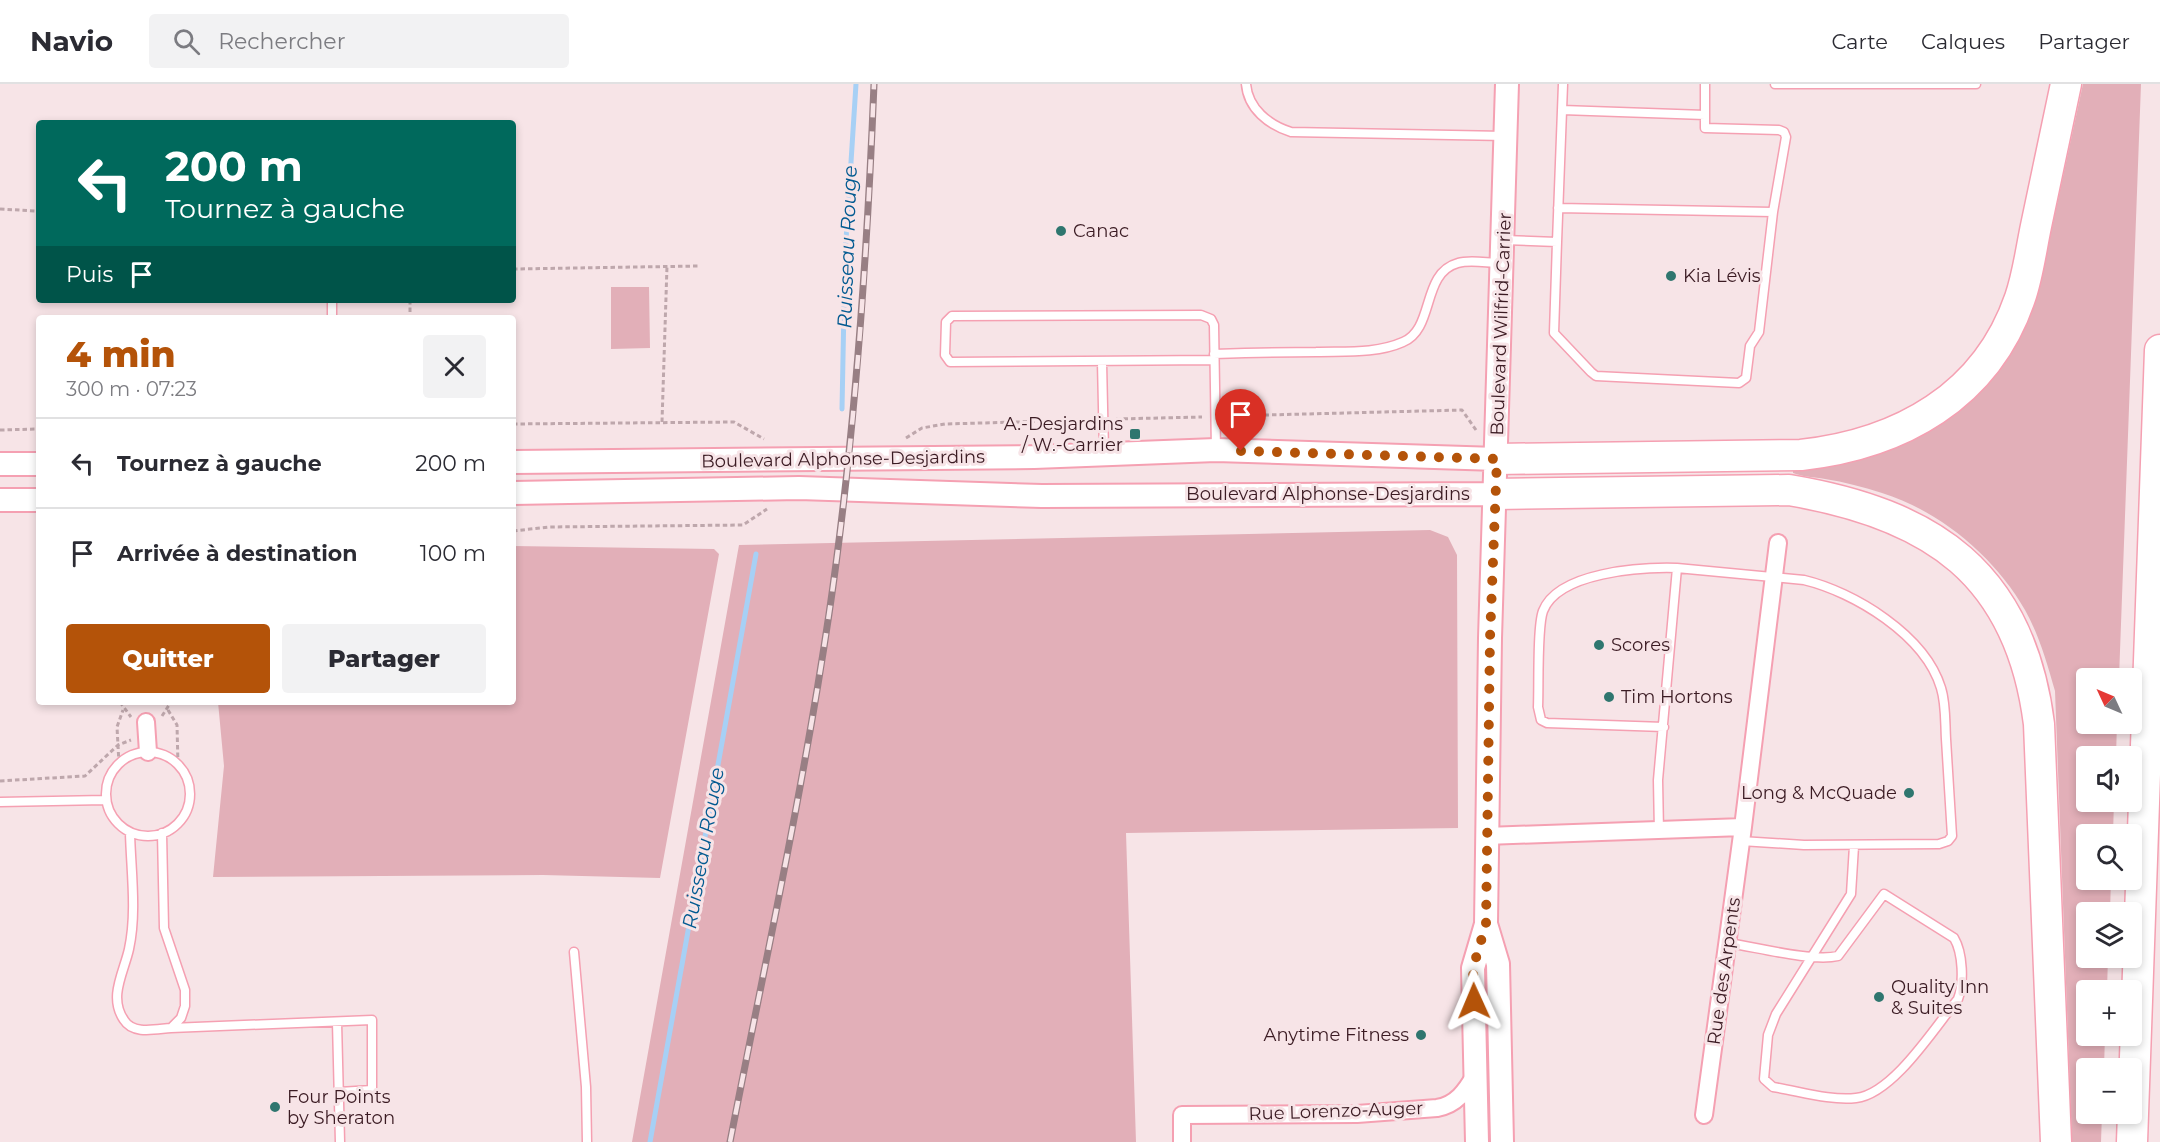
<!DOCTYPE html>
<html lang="fr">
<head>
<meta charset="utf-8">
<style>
	:root { --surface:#fff; --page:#f2f2f3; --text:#2b2b33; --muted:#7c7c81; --line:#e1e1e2; --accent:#b45309 }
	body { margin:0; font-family:Montserrat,sans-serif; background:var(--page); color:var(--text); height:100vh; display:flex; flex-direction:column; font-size:22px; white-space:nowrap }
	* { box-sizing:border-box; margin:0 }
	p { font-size:20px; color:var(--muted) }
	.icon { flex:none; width:33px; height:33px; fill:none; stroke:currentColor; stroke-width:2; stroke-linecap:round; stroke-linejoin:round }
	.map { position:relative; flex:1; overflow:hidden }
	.side { position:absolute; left:36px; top:231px; width:480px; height:390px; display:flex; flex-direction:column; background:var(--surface); border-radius:6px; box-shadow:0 3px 9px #0003 }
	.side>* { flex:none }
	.banner { position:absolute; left:36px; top:36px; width:480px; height:183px; border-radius:6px; box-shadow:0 3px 9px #0003; background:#00695c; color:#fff; overflow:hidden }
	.needle { width:39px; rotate:314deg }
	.fabs { position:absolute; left:2076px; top:584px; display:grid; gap:12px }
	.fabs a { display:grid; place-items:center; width:66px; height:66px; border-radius:6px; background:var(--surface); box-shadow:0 3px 9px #0003; font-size:30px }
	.pin { position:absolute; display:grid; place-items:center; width:51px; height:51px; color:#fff; margin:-62px -26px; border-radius:50% 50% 50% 0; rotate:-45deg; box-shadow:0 0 6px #0007 }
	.pin .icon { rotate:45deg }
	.me { position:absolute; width:66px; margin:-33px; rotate:359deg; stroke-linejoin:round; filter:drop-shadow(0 0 4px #0008) }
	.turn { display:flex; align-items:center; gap:21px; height:126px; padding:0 30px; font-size:27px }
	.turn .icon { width:78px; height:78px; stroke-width:2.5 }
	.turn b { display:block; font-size:42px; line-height:51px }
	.then { display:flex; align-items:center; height:57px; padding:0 30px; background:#0003; gap:12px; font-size:22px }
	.round { display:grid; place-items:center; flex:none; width:63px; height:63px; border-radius:6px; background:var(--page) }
	.head { display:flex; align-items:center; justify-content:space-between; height:102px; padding:0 30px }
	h1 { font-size:36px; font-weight:800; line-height:45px; color:var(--accent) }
	.action { display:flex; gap:12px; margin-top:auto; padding:12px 30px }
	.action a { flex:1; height:69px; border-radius:6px; background:var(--accent); color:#fff; font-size:24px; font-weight:800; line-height:69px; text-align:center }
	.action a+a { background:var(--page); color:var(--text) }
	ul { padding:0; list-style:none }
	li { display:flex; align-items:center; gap:18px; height:90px; padding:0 30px; border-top:2px solid var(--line) }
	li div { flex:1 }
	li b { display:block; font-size:22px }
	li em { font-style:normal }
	header { display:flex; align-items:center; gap:36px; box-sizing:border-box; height:84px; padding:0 30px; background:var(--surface); border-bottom:2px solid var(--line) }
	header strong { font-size:28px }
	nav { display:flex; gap:33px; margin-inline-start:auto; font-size:21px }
	.search { width:420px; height:54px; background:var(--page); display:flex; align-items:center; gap:15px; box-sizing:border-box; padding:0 21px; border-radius:6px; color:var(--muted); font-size:22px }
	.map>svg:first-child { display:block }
	.green { fill:#e2afb8 }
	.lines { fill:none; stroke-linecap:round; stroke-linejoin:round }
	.stream { stroke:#a7d0f5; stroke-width:5 }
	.lane-casing { stroke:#f5a0b2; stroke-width:11 }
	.street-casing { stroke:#f5a0b2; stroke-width:20 }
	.secondary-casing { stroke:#f5a0b2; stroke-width:26 }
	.highway-casing { stroke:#f5a0b2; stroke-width:33 }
	.path { stroke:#bea7ac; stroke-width:3; stroke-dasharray:4.5 3; stroke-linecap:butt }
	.lane { stroke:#fff; stroke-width:8 }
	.street { stroke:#fff; stroke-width:16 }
	.secondary { stroke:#fff; stroke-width:22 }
	.highway { stroke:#fff; stroke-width:30 }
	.rail-casing { stroke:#987f84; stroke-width:7 }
	.rail { stroke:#f7e4e7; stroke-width:4.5; stroke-dasharray:14; stroke-linecap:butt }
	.route { stroke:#b45309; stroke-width:10; stroke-dasharray:0 18 }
	.poi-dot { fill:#2f766f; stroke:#f7e4e7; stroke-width:2 }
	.labels { text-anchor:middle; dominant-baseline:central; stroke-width:6; stroke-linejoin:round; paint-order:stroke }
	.poi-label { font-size:18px; fill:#3b1b23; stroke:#f7e4e7; text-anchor:start }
	.street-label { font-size:18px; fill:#3b1b23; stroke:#f7e4e7 }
	.water-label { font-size:20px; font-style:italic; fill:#025a91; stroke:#f7e4e7 }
</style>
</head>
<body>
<header>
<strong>Navio</strong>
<div class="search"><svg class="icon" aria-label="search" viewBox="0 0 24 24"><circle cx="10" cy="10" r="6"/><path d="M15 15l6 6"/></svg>Rechercher</div>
<nav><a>Carte</a><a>Calques</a><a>Partager</a></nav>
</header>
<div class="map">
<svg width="2160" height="1058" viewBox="0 0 2160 1058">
	<rect width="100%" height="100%" fill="#f7e4e7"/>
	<path class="green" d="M2083,0H2141L2119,594H2086V639H2117L2116,672H2086V717H2114L2113,750H2086V795H2111L2110,828H2086V873H2108L2107,906H2086V951H2105L2104,984H2086V1029H2102L2101,1058H2072L2055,607C2047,579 2039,551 2025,526C1995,473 1940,427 1882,409C1864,403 1844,398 1825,395C1814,393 1803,393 1793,389V385C1850,378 1906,369 1951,331C1966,318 1978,296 1991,280C2011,253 2027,235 2039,203Z
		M611,203H649L650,264L611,265Z
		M1430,446L1448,453L1457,471L1458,744L1126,749L1136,1058H632L739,461Z
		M513,462L714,465L719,470L660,794L543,791L213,793L224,682L218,618H513Z"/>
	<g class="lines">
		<path class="stream" d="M842,325L845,172L856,0
			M650,1058L756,470"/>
		<defs>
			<path id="lane" d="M1246,0C1248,25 1269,41 1291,48L1505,52
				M1775,0H1976
				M1562,26L1705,31
				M1558,124L1773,128L1786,53L1784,48L1779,46L1705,44V0
				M1504,156L1557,158L1563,0
				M1557,158L1554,249L1591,288L1596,292L1739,299L1746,294L1750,262L1759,248L1773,128
				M332,216V234
				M1214,270C1248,269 1282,268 1316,268C1344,267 1376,270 1403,258C1435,245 1421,189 1458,179C1470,175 1487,179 1499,179
				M1214,276L950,278L945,271L946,238L952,232L1201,231L1211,235L1214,241L1216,366
				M1102,278L1104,368
				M1664,643L1547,639L1541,636L1538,623C1539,603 1537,543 1543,527C1558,488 1641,483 1677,484
				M106 710a42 42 0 1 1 84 0a42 42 0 1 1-84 0Z
				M0,718L105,716
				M1659,748L1658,696L1677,484L1804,496C1854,508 1925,551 1941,604C1946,620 1945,638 1946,655C1948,687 1950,719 1952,752L1948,757L1939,760L1804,761L1741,757
				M130,749C131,787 137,828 129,865C124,888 108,913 124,936C133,951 156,945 171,944L181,934L185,922V906L164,844L162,749
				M1728,859C1756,863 1812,878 1838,872L1884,810L1954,854C1963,869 1964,899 1958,915C1935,943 1893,1010 1856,1014C1830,1017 1799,1007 1773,1003L1764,995L1768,951L1776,930L1851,810L1854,762
				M574,868L586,1003L587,1058
				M337,938L340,1058
				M171,944L372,936V1006L339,1008"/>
			<path id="street" d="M146,638L148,668
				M1486,752L1743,743
				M1704,1031L1743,743L1778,459
				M1182,1058V1031L1357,1030L1437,1024C1456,1021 1466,1007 1475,991"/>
			<path id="secondary" d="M513,378L1034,373L1216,366L1497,375
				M0,380H39
				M513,409L799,404L1042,412L1495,410
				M0,416H39
				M1486,840L1498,880L1502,1058
				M1477,1058L1473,884L1486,840L1490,554L1507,0"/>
			<path id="highway" d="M1497,375L1801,371C1900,360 1986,313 2020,214C2028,191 2031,166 2036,142C2046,95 2056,47 2066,0
				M1495,410L1789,406C1932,430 2020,489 2039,640L2056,1058
				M2132,1058L2160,266"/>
		</defs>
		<use href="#lane" class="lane-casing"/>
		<use href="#street" class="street-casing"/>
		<use href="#secondary" class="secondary-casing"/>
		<use href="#highway" class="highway-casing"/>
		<path class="path" d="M0,125L36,127
			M513,185L699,182
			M410,216V234
			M1227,332L1462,326L1476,346
			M1116,335L1202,333
			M662,338L667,182
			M513,340L734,338L764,355
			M0,346L39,345
			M906,354L922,344L945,340L1091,336
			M513,447L549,443L743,441L767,425
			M120,618L131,633
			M168,626L177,641L178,681
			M162,632L171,618
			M119,680L117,643L123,626
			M0,697L85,692L118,661L131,656"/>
		<use href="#lane" class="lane"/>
		<use href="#street" class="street"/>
		<use href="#secondary" class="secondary"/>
		<use href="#highway" class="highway"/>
		<defs>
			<path id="rail" d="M730,1058C764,883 803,707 829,530C855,354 867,177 874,0"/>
		</defs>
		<use href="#rail" class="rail-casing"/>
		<use href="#rail" class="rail"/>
	</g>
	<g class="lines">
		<path class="route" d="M1241,367L1497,375L1490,554L1486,840L1473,884L1474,917"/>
	</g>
	<g class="poi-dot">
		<circle cx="1061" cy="147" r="6"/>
		<circle cx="1671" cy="192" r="6"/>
		<rect x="1129" y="344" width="12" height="12" rx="3"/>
		<circle cx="1599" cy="561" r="6"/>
		<circle cx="1609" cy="613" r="6"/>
		<circle cx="1909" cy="709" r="6"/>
		<circle cx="1879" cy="913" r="6"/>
		<circle cx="1421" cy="951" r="6"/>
		<circle cx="275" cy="1023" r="6"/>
	</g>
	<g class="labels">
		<g class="poi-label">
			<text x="1073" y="147">Canac</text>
			<text x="1683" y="192">Kia Lévis</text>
			<text x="1123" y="340" text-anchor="end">A.-Desjardins<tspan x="1123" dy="21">/ W.-Carrier</tspan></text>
			<text x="1611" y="561">Scores</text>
			<text x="1621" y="613">Tim Hortons</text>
			<text x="1897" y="709" text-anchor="end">Long &amp; McQuade</text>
			<text x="1891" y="903">Quality Inn<tspan x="1891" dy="21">&amp; Suites</tspan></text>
			<text x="1409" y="951" text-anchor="end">Anytime Fitness</text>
			<text x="287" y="1013">Four Points<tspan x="287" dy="21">by Sheraton</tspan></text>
		</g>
		<g class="street-label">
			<text transform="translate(1501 240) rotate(-88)">Boulevard Wilfrid-Carrier</text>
			<text transform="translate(843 375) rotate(-1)">Boulevard Alphonse-Desjardins</text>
			<text x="1328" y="410">Boulevard Alphonse-Desjardins</text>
			<text transform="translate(1724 887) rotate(-82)">Rue des Arpents</text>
			<text transform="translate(1336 1027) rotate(-2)">Rue Lorenzo-Auger</text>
		</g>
		<g class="water-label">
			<text transform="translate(847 163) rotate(-88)">Ruisseau Rouge</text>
			<text transform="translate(703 764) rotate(-80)">Ruisseau Rouge</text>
		</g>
	</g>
</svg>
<div class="fabs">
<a><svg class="needle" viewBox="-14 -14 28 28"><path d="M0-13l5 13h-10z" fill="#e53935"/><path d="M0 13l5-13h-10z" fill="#7c7c81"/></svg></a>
<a><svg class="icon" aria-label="sound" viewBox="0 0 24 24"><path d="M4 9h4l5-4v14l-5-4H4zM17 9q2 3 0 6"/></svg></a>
<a><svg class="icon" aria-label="search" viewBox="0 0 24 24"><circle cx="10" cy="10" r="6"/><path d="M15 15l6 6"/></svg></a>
<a><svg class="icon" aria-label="layers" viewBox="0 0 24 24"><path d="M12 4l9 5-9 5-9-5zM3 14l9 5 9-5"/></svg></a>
<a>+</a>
<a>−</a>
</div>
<div class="pin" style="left:1241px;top:367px;background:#d93025"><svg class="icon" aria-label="arrive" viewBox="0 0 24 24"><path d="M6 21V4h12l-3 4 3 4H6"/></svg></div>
<svg class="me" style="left:1474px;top:917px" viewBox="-20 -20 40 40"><path d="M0-17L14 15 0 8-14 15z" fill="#b45309" stroke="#fff" stroke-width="4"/></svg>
<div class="banner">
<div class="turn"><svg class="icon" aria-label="left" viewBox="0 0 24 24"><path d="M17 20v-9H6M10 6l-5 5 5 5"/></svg><div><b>200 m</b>Tournez à gauche</div></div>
<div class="then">Puis<svg class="icon" aria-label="arrive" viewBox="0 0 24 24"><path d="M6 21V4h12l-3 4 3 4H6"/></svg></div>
</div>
<section class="side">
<div class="head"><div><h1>4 min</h1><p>300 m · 07:23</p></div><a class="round"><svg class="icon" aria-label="close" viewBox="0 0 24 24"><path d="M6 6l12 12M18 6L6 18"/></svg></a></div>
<ul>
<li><svg class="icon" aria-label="left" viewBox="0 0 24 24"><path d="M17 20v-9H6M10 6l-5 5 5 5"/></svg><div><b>Tournez à gauche</b></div><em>200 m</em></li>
<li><svg class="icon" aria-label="arrive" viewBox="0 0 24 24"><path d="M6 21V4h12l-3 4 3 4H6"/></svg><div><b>Arrivée à destination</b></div><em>100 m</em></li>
</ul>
<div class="action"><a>Quitter</a><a>Partager</a></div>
</section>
</div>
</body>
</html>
